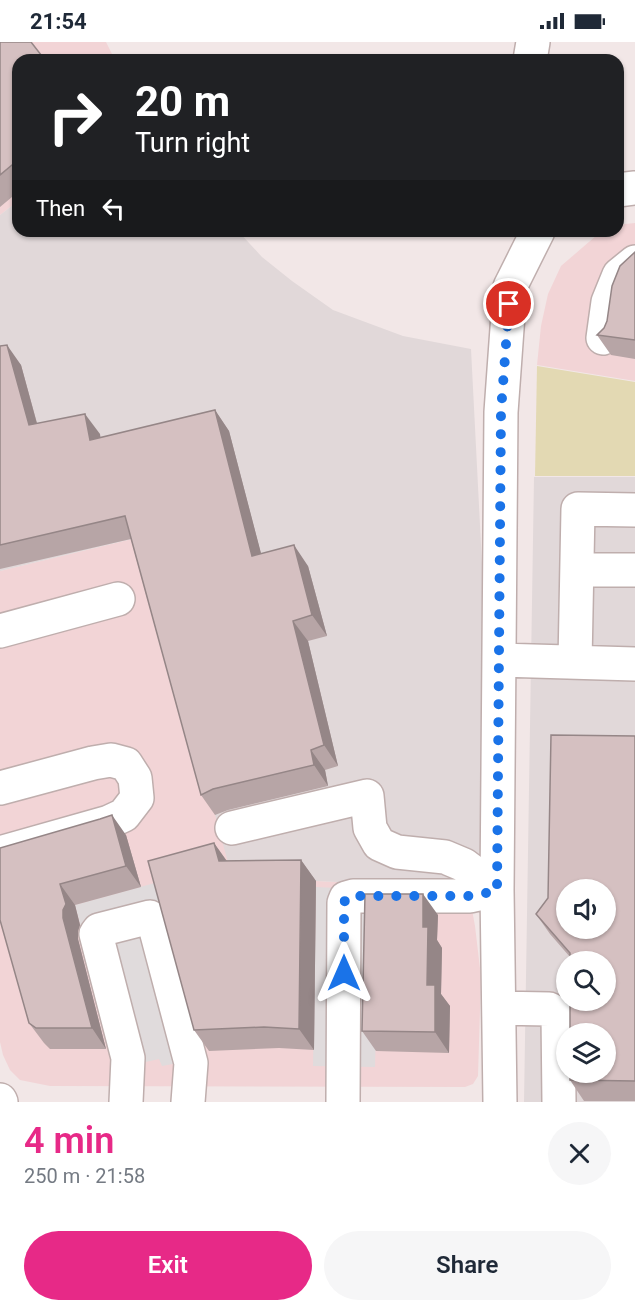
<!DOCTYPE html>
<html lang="en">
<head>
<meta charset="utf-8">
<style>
	:root { --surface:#fff; --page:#f6f6f7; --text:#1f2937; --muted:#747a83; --accent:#e72987 }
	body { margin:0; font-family:Roboto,sans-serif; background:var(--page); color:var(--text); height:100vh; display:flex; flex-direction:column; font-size:22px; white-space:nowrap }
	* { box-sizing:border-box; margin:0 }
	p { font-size:20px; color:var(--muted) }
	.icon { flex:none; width:33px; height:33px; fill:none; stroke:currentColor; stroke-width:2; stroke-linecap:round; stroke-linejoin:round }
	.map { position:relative; height:1060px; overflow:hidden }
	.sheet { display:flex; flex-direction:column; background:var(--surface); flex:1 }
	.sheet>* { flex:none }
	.hud { position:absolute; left:12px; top:12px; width:612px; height:183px; border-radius:18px; box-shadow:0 2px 4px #0004; background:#202124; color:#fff; overflow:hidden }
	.fabs { position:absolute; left:556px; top:837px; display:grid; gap:12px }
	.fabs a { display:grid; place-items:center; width:60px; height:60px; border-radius:50%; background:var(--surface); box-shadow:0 2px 4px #0004; font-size:30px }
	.pin { position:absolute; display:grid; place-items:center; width:51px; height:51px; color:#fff; margin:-26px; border:3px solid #fff; border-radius:50%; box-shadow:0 2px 6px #0007 }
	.me { position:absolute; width:66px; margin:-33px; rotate:0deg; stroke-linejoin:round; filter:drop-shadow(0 0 4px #0008) }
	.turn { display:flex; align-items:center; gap:21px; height:126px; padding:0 24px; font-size:27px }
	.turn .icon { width:78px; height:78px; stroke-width:2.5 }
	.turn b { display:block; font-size:42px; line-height:51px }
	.then { display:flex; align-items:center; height:57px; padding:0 24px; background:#0003; gap:12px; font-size:22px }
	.round { display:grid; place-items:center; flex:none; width:63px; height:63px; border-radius:32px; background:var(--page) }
	.headline { display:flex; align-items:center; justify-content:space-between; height:102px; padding:0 24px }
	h1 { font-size:36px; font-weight:600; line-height:45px; color:var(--accent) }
	.button { display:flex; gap:12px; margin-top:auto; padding:12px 24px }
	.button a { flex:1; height:69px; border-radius:36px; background:var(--accent); color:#fff; font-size:24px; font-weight:600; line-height:69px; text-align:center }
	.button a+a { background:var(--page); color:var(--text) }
	.status { display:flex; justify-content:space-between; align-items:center; height:42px; padding:0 30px; background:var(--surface); direction:ltr }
	.status svg { height:16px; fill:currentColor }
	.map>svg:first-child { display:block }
	.commercial { fill:#f2d4d6 }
	.industrial { fill:#e1d8d9; fill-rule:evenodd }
	.green { fill:#e3d9b3 }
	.parking { fill:#e0dbdc }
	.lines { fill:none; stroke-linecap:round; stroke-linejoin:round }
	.minor-casing { stroke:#bfaead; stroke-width:36 }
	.minor { stroke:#fff; stroke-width:33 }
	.wall { fill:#b7a5a6 }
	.shaded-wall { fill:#958687 }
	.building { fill:#d5c0c1; stroke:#958687; stroke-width:1.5; fill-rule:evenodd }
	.route { stroke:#1a73e8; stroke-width:10; stroke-dasharray:0 18 }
</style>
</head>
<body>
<div class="status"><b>21:54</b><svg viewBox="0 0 49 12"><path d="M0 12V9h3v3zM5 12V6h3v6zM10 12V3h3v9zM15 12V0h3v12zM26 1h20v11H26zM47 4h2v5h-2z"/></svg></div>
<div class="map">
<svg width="635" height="1060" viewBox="0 0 635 1060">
	<rect width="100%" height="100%" fill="#f2e7e7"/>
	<path class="commercial" d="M0,0H106L115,18H18V159L0,173Z
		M635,181V339L537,323L541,284L548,252L561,224L597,193L606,189H618V184L625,182Z
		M140,495L316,839L468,846L475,884L481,935L478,1034L473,1042L465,1045L50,1044L20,1038L10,1028L3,1013L0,1000V529Z"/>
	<path class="industrial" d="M18,159V189H238L262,215L292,239L333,268L403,294L471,307L485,581L482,811L468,846L316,839H233L140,495L0,529V173Z
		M534,435H635V1060H524ZM567,848H606V886H567ZM567,920H606V958H567ZM567,992H606V1030H567Z"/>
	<path class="green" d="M537,324L635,340V434H535Z"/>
	<path class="parking" d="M162,839L178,1021L162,1024L159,1017L141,1021L113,1007L75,863Z
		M316,845L380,848L375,1025L313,1024Z"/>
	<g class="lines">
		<defs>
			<path id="minor" d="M530,18L533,0
				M618,148L635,146
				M603,296L608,260L619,233L635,220
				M577,528H635
				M0,589L118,557
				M499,618L635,622
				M575,620L578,467L635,468
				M0,746L93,721L111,718L126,722L135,736L137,756L124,773L109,780L0,811
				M232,786L367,754L370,786L379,802L397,810L445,815L464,823L497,848
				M499,966L549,967L558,972L559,1060
				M0,1058L1,1060
				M126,1060L128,1016L96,892L99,888L150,875L153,877L191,1021L188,1060
				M343,1060L344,861L346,856L353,854H470L497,848
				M500,1060L497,848L501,370L510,245L538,189"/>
		</defs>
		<use href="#minor" class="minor-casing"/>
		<use href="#minor" class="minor"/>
	</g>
	<path class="wall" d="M0,0L18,18V150L0,165Z
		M635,210V317L611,313L597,293L604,286Z
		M0,304L21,323L37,381L100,392V396L215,368L229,389L261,512L308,524L327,594L308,599L338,724L325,728L328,744L228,768L215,773L201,753L131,497L0,527Z
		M635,694V1059H584L570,1038V915L550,892L536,872L548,856Z
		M126,793L141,845L75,863L80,883L78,889V897L106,1007H50L44,1001L29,981L0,878Z
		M214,801L227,819L301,818L316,839L314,1008L279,1006L209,1009L194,988Z
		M438,873L437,898L442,906L441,952L450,964L449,1011L376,1009L362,989Z"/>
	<path class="shaded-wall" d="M7,303L21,323L43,404L29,383Z
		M215,368L229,389L267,534L252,514Z
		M85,372L100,392L104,419L90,398Z
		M294,503L308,524L327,594L312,573Z
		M293,579L308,599L338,724L324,703Z
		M311,708L325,728L328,744L314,723Z
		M112,773L126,793L141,845L126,824Z
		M214,801L228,821L219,819Z
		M301,818L316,839L314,1008L299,987Z
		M60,842L75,863L80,883L78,889V897L106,1007L92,986L63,876Z
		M423,852L438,873L437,898L442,906L441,952L450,964L449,1011L435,990L427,943L423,885Z"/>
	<path class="building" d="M0,0H31L45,18H18V118L0,133Z
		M635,210V298L597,293L604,286L607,279L612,244L620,224Z
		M7,303L29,383L85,372L90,398L215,368L252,514L294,503L312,573L293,579L324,703L311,708L314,723L213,747L201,753L125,474L0,503V304Z
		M551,693L635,694V1039L570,1038V1030H606V992H570V958H606V920H570V911L536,872L548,856ZM567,848H606V886H567Z
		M112,773L126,824L60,842L66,862L63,868V876L92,986H36L29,981L0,878V806L100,777Z
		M214,801L219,819L301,818L299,987L264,985L194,988L148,819Z
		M365,852H423V885H428L427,943H435V990L362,989Z"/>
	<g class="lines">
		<path class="route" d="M344,931V861L346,856L353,854H470L497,849L501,369L509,262"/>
	</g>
</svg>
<div class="fabs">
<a><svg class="icon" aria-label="sound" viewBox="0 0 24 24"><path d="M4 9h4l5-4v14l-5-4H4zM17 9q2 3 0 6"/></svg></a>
<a><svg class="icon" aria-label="search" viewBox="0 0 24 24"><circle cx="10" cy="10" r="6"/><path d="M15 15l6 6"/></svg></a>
<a><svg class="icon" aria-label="layers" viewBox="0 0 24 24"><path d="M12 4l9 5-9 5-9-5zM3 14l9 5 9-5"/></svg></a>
</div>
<div class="pin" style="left:509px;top:262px;background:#d93025"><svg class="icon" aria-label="arrive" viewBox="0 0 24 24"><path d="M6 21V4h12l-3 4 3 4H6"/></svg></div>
<svg class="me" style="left:344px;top:931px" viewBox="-20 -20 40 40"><path d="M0-17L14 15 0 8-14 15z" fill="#1a73e8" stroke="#fff" stroke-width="4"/></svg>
<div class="hud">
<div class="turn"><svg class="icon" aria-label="right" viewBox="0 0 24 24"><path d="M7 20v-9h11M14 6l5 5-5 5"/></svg><div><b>20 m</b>Turn right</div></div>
<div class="then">Then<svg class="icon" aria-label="left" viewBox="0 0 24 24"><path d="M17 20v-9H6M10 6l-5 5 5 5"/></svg></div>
</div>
</div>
<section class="sheet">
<div class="headline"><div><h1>4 min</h1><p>250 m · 21:58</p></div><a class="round"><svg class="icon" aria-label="close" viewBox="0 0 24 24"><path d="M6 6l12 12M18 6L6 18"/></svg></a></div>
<div class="button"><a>Exit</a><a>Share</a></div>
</section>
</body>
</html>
